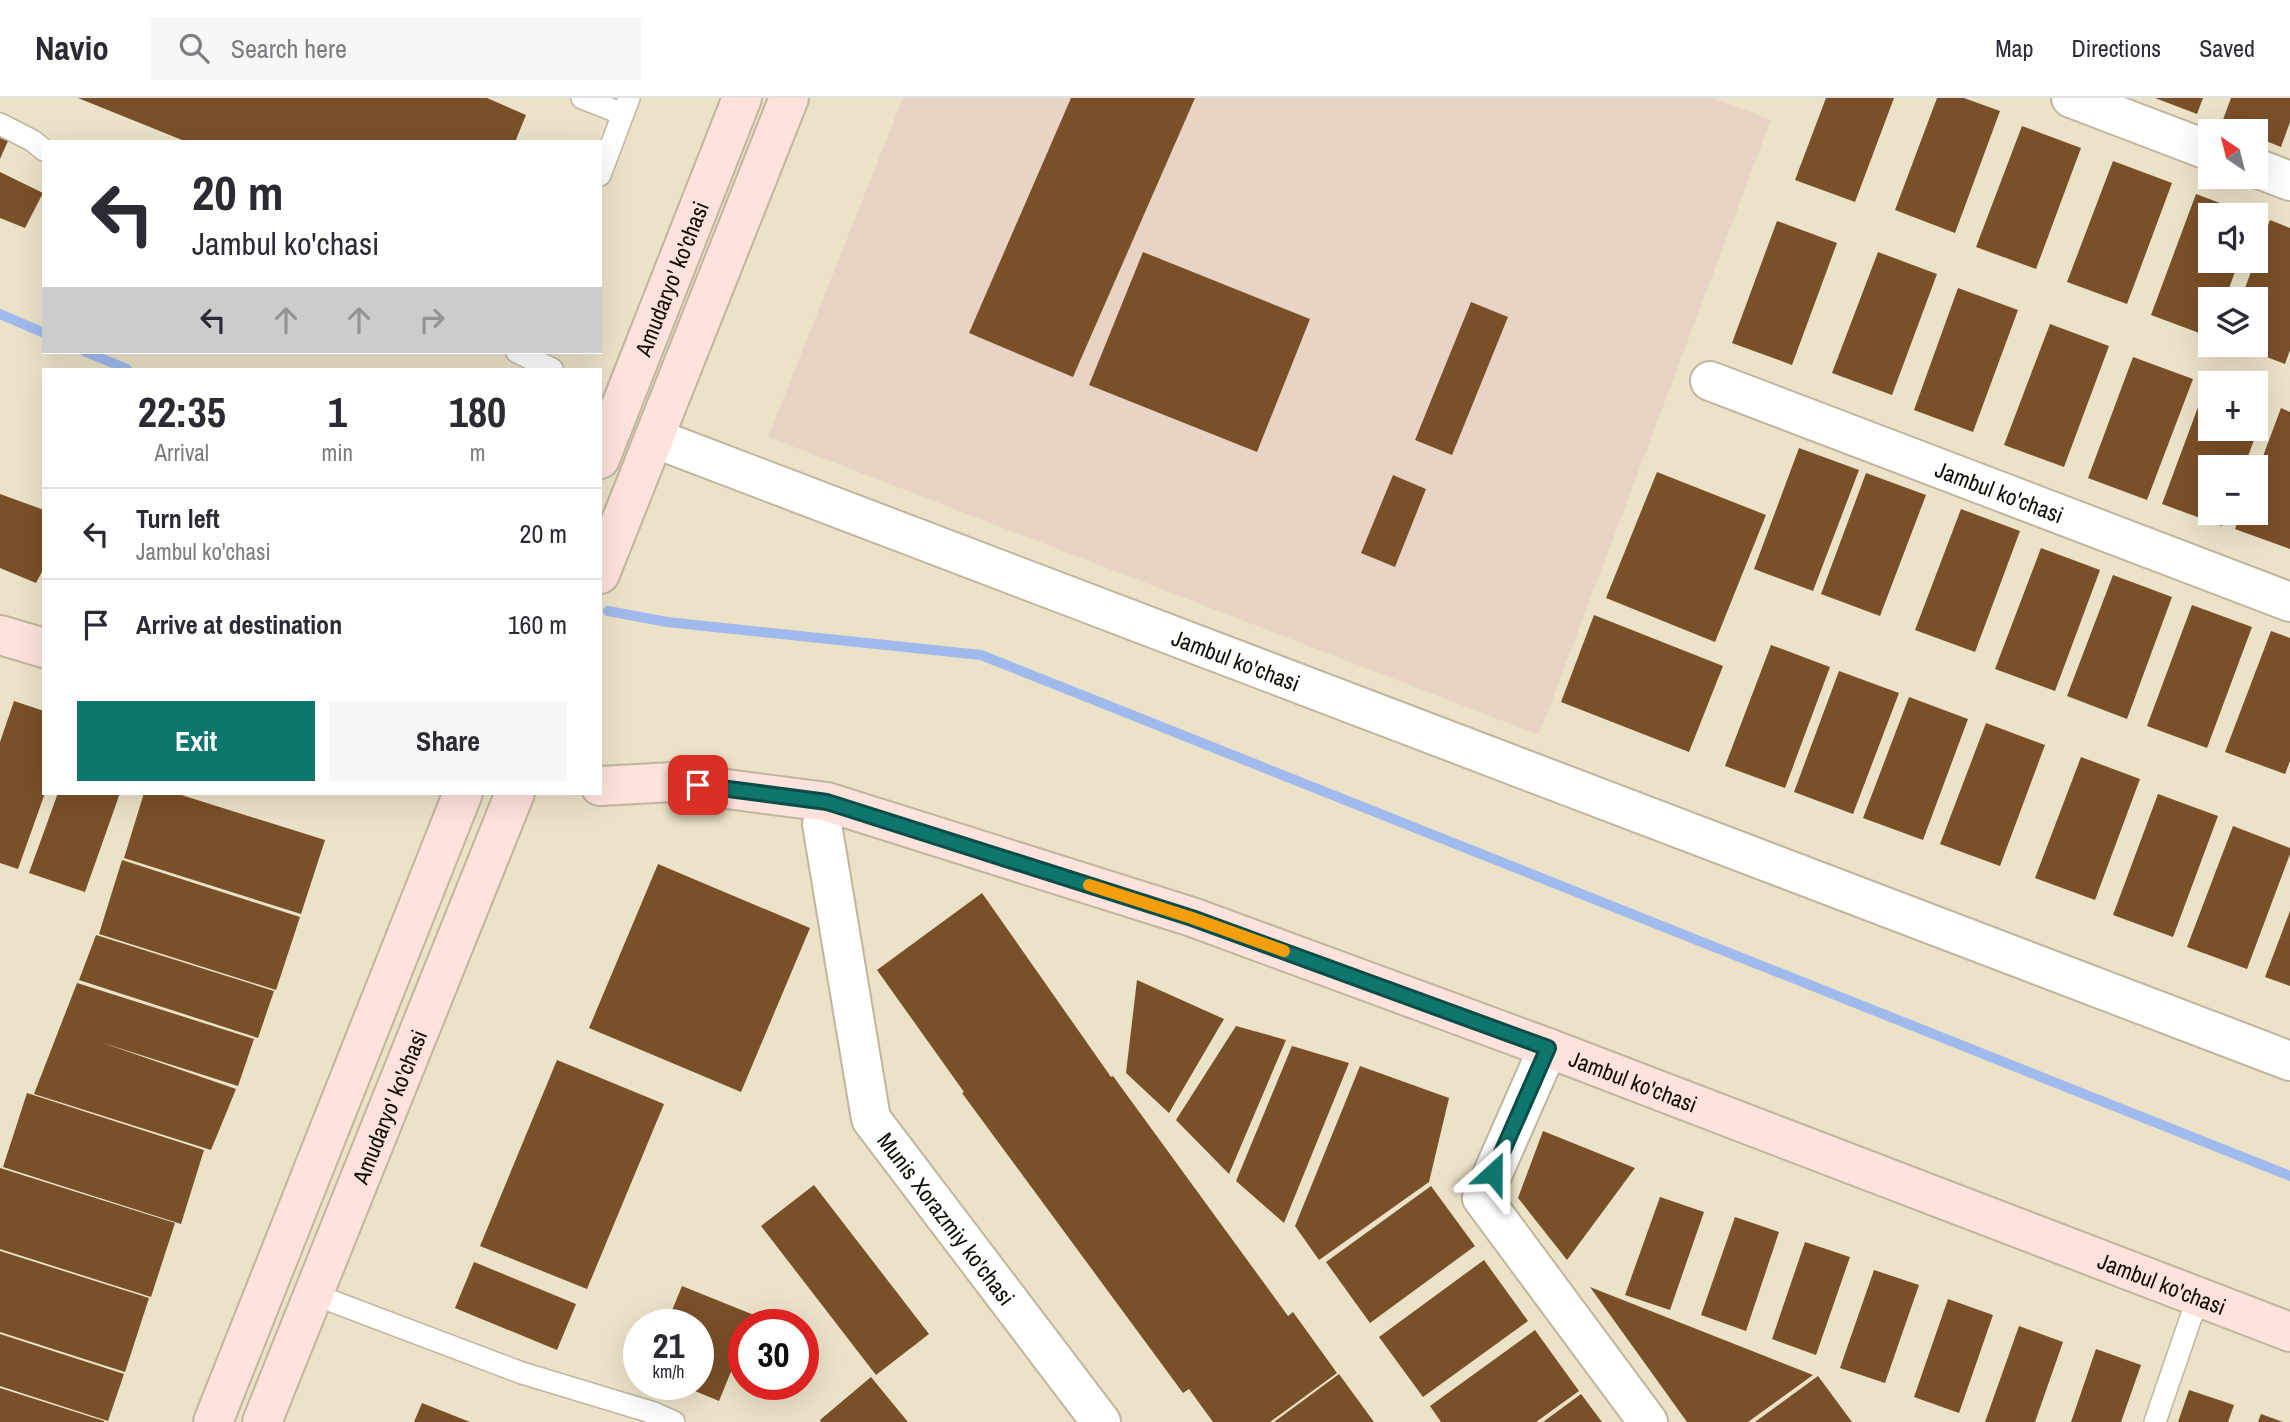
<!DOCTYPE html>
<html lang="en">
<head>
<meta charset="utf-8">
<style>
	:root { --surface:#fff; --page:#f7f7f7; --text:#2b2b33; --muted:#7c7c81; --line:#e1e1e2; --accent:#0f766e }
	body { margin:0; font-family:"Archivo Narrow",sans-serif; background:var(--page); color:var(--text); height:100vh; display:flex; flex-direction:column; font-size:26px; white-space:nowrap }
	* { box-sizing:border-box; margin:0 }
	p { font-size:23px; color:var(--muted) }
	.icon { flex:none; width:38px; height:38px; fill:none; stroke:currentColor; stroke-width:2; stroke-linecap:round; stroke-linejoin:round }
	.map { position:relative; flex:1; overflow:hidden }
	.drawer { position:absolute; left:42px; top:270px; width:560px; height:427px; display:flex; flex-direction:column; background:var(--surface); border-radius:0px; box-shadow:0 7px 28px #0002 }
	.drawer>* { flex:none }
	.top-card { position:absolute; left:42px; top:42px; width:560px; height:214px; border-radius:0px; box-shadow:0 7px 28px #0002; background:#fff; color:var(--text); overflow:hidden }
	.needle { width:46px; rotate:325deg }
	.fabs { position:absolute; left:2198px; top:21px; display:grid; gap:14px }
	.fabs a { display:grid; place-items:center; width:70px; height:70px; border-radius:0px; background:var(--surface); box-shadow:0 7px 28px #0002; font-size:35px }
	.speed { position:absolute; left:623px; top:1211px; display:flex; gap:14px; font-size:35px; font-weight:700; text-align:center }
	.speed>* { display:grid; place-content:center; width:91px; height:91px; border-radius:50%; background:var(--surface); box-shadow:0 7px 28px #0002; line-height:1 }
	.speed small { font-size:18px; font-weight:400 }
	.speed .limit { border:10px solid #d22; background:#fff; color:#111 }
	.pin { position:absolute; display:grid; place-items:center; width:60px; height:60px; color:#fff; margin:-30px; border-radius:14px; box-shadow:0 4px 10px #0006 }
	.me { position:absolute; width:77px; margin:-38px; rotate:24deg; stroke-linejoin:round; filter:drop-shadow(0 0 5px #0008) }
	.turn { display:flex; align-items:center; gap:24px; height:147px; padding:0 35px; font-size:32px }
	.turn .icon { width:91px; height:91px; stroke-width:2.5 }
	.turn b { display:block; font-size:49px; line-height:60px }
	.lanes { display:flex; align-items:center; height:66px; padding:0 35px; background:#0003; justify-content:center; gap:35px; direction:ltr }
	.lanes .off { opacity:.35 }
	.eta { display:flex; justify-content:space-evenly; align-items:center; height:119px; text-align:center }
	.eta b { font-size:42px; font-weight:700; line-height:49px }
	.primary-button { display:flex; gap:14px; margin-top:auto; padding:14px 35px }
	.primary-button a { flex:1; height:80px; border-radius:0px; background:var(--accent); color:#fff; font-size:28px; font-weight:700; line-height:80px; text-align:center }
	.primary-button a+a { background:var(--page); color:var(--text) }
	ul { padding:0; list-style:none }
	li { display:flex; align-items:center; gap:21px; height:91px; padding:0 35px; border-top:2px solid var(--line) }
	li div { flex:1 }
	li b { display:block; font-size:26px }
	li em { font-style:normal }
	header { display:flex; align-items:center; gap:42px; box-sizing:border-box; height:98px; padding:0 35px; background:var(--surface); border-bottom:2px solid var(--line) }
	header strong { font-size:33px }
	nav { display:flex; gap:38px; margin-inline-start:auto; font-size:24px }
	.search { width:490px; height:63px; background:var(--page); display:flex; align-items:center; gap:18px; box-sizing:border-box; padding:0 24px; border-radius:0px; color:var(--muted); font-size:26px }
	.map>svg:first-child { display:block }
	.industrial { fill:#e8d4c5 }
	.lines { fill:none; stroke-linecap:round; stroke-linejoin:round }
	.stream { stroke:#a0baee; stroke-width:10 }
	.building { fill:#7a5028 }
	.lane-casing { stroke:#beb69d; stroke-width:24 }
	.street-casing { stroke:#beb69d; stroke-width:42 }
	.secondary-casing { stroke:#beb69d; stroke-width:42 }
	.lane { stroke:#fff; stroke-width:21 }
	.street { stroke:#fff; stroke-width:38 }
	.secondary { stroke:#fee2db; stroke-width:38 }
	.route-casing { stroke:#0a4d48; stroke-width:18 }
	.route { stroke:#0f766e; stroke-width:12 }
	.slow { stroke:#f59e0b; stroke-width:12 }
	.labels { text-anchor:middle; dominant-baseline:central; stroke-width:7; stroke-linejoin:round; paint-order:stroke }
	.street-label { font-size:23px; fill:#110e06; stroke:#fff }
</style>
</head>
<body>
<header>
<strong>Navio</strong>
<div class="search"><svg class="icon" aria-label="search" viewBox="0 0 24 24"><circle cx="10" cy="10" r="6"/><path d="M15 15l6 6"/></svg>Search here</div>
<nav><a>Map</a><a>Directions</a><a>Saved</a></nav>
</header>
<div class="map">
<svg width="2290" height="1324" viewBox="0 0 2290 1324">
	<rect width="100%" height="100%" fill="#ebe2c8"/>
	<path class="industrial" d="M903,0H1713L1771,22L1539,637L768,339Z"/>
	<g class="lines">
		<path class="stream" d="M0,216L44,235
			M86,254L127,271
			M608,513L667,524L981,557L2290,1078"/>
	</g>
	<path class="building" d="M78,0H487L526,17L515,44H187Z
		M1071,0H1195L1073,279L969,235Z
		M1826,0H1894L1855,104L1795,82Z
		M1937,0H1964L2000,13L1955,135L1895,112Z
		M2155,0H2203L2197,16Z
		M2231,0H2290V24L2281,49L2256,39V33H2239L2221,27Z
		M2022,28L2081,50L2036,171L1976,149Z
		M0,40L8,43L0,61Z
		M2113,63L2172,85L2127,206L2067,184Z
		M0,74L43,95L25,130L0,120Z
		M2196,96L2252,117H2210V163H2239L2225,201H2210V239L2151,217Z
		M2270,122L2290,130V252L2285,266L2235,247H2256V201H2241Z
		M1777,123L1837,145L1792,267L1732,245Z
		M1143,154L1310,221L1257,354L1089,287Z
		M1878,154L1937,176L1892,297L1832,275Z
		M1958,190L2018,212L1973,334L1914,312Z
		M1471,204L1508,219L1452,357L1415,342Z
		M2050,226L2109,248L2064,369L2004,347Z
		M2133,259L2193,281L2147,402L2088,380Z
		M2207,285L2210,286V331H2256V303L2267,307L2244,369H2210V415H2227L2222,428L2162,406Z
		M2281,310L2290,314V451L2235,431L2241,415H2256V377Z
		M1799,350L1859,372L1813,493L1754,471Z
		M1657,374L1766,417L1715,544L1606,500Z
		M1866,375L1926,397L1880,518L1821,496Z
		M1393,377L1426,391L1395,469L1361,455Z
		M0,396L44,412V470L36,485L0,470Z
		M1961,411L2020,433L1975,554L1915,532Z
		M2041,450L2100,472L2055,593L1995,571Z
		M2113,477L2172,499L2127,621L2067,598Z
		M2192,507L2252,529L2207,650L2147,628Z
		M1594,517L1723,568L1689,654L1561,604Z
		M2271,533L2290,540V663L2285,676L2225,654Z
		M1771,547L1830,569L1785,690L1725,668Z
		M1839,573L1899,595L1853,716L1794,694Z
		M1909,599L1968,621L1923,742L1863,720Z
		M14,603L44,613L45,695L18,771L0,765V644Z
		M1986,625L2045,647L2000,768L1940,746Z
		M2081,659L2140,681L2095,802L2035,780Z
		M58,695H120L85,794L29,775Z
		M144,695H175L325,742L301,816L124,760Z
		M2158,696L2218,718L2173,839L2113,817Z
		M2233,728L2290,750V756L2247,871L2187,849Z
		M122,762L300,819L276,892L99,836Z
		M658,766L810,830L741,994L589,930Z
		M982,795L1111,979L1113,978L1288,1218L1293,1214L1337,1275L1270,1324H1213L1189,1291L1183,1295L962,995L964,994L877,872Z
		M2290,813V888L2265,879Z
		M96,837L274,893L258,940L79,882Z
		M1137,882L1224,921L1169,1015L1126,975Z
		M77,885L254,941L238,988L100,944L236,991L211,1052L34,996Z
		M1236,928L1286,942L1229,1076L1176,1022Z
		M1292,948L1349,965L1284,1125L1236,1083Z
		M557,962L664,1006L587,1191L480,1148Z
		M1360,968L1449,1000L1429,1084L1319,1162L1295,1128Z
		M27,995L204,1052L181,1126L3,1069Z
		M1543,1033L1635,1070L1567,1162L1518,1100Z
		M0,1070L175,1125L151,1199L0,1151Z
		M814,1087L929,1236L876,1277L761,1128Z
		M1431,1088L1475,1148L1370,1225L1326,1164Z
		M1660,1099L1704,1114L1670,1212L1625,1197Z
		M1735,1119L1779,1134L1746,1233L1701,1217Z
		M1805,1144L1850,1159L1816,1257L1772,1241Z
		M0,1153L149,1200L125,1274L0,1234Z
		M1484,1162L1528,1223L1423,1299L1379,1239Z
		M474,1164L576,1206L557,1252L455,1210Z
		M1874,1172L1919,1187L1885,1285L1840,1270Z
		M682,1188L754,1217L750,1227H744V1242L719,1303L678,1286H698V1227H666Z
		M1590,1189L1813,1277L1748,1324H1687Z
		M1948,1201L1993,1217L1959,1315L1914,1299Z
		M2019,1228L2063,1244L2035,1324H1985Z
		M1535,1232L1579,1293L1536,1324H1441L1430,1308Z
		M0,1236L124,1276L108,1323L0,1288Z
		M2096,1251L2141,1267L2121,1324H2071Z
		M1339,1276L1374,1324H1274Z
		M1818,1278L1852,1324H1755Z
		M871,1279L908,1324H821L820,1322Z
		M0,1290L104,1323V1324H0Z
		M2189,1292L2234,1307L2228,1324H2178Z
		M1581,1296L1602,1324H1543Z
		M422,1305L470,1324H414Z
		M2261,1316L2283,1324H2258Z"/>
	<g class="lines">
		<defs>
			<path id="lane" d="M582,0L623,16
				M0,26L33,43L44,52
				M600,77L629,0
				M517,254L552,271
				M313,1196L522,1275L654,1315L674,1324
				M2155,1324L2198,1199"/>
			<g id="street">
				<path d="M2071,0L2210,53"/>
				<path d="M2256,70L2290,83"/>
				<path id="s1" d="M1710,283L2290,504"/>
				<path id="s2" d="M654,340L2290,963"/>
				<path id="s3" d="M822,726L871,1021L1101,1324"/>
				<path d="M1548,950L1482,1100L1648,1324"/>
			</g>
			<g id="secondary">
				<path id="s4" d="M600,361L742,0"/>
				<path d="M600,476L789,0"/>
				<path d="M0,537L44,550"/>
				<path id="s5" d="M600,688L673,684L827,704L1192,819L1548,950L2290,1234"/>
				<path d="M213,1324L463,695"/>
				<path id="s6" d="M262,1324L515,695"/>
			</g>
		</defs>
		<use href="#lane" class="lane-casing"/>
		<use href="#street" class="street-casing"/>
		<use href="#secondary" class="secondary-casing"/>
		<use href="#lane" class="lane"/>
		<use href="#street" class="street"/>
		<use href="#secondary" class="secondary"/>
	</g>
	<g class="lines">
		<defs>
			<path id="route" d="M698,687L827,704L1192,820L1548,950L1493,1075"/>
		</defs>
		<use href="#route" class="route-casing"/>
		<use href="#route" class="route"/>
		<path class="slow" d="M1089,787L1192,820L1284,853"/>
	</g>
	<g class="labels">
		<g class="street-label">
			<text stroke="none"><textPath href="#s4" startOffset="194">Amudaryo' ko'chasi</textPath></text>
			<text stroke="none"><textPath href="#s1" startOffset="310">Jambul ko'chasi</textPath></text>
			<text stroke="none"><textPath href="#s2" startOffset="623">Jambul ko'chasi</textPath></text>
			<text stroke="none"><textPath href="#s5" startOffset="1082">Jambul ko'chasi</textPath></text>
			<text stroke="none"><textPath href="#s6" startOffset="340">Amudaryo' ko'chasi</textPath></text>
			<text stroke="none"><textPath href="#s3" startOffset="424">Munis Xorazmiy ko'chasi</textPath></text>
			<text stroke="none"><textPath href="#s5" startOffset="1648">Jambul ko'chasi</textPath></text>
		</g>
	</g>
</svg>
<div class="fabs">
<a><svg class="needle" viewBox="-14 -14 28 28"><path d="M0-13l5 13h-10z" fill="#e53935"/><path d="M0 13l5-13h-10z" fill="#7c7c81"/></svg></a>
<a><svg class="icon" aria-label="sound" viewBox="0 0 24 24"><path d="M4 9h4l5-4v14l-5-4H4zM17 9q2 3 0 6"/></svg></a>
<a><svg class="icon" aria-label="layers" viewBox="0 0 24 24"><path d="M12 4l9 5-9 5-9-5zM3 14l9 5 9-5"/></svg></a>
<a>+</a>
<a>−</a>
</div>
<div class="speed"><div>21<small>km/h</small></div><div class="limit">30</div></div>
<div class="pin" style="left:698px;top:687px;background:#d93025"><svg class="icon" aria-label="arrive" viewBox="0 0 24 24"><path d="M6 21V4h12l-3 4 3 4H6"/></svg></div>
<svg class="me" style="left:1493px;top:1075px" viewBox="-20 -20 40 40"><path d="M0-17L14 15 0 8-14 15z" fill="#0f766e" stroke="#fff" stroke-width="4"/></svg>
<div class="top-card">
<div class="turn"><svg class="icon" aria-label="left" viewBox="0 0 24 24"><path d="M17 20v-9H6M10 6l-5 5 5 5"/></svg><div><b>20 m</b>Jambul ko'chasi</div></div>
<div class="lanes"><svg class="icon" aria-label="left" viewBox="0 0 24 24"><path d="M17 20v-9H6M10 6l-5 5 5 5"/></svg><svg class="icon off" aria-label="ahead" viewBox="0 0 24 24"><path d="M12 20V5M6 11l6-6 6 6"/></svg><svg class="icon off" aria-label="ahead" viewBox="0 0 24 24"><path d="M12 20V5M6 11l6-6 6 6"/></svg><svg class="icon off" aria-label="right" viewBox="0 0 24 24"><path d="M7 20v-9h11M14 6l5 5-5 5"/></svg></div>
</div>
<section class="drawer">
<div class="eta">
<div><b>22:35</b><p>Arrival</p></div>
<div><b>1</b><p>min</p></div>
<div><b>180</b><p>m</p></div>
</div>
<ul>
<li><svg class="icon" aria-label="left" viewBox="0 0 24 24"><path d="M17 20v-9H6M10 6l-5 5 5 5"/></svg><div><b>Turn left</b><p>Jambul ko'chasi</p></div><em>20 m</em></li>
<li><svg class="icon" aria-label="arrive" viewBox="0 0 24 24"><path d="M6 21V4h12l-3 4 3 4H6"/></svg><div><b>Arrive at destination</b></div><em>160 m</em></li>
</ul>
<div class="primary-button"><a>Exit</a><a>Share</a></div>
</section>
</div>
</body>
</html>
